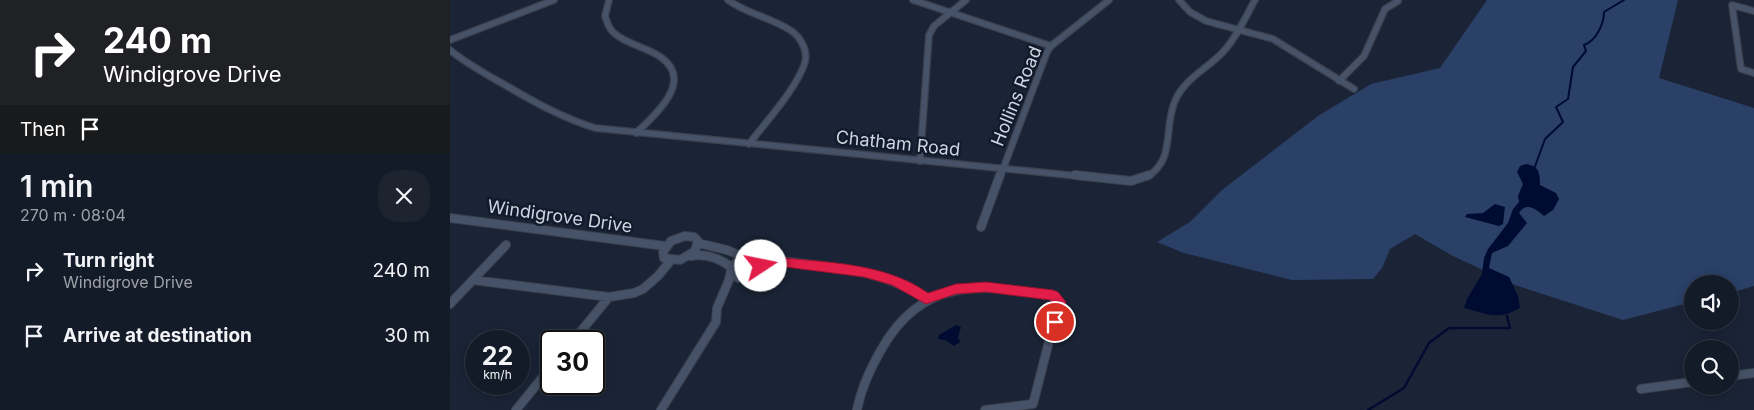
<!DOCTYPE html>
<html lang="en">
<head>
<meta charset="utf-8">
<style>
	:root { --surface:#141b28; --page:#1d2430; --text:#f1f3f6; --muted:#9da1a8; --line:#333945 }
	body { margin:0; font-family:Inter,sans-serif; background:var(--page); color:var(--text); height:100vh; display:flex; flex-direction:column; font-size:19px; white-space:nowrap }
	* { box-sizing:border-box; margin:0 }
	p { font-size:16px; color:var(--muted) }
	.icon { flex:none; width:28px; height:28px; fill:none; stroke:currentColor; stroke-width:2; stroke-linecap:round; stroke-linejoin:round }
	.map { position:relative; flex:1; overflow:hidden }
	.side { display:flex; flex-direction:column; background:var(--surface); width:450px }
	.side>* { flex:none }
	.banner { background:#202124; color:#fff; overflow:hidden }
	.fabs { position:absolute; left:1234px; top:275px; display:grid; gap:10px }
	.fabs a { display:grid; place-items:center; width:55px; height:55px; border-radius:50%; background:var(--surface); box-shadow:0 2px 12px #0003,0 0 0 1px var(--line); font-size:25px }
	.speed { position:absolute; left:15px; top:330px; display:flex; gap:10px; font-size:25px; font-weight:700; text-align:center }
	.speed>* { display:grid; place-content:center; width:65px; height:65px; border-radius:50%; background:var(--surface); box-shadow:0 2px 12px #0003,0 0 0 1px var(--line); line-height:1 }
	.speed small { font-size:12px; font-weight:400 }
	.speed .limit { border:2px solid #111; border-radius:8px; background:#fff; color:#111 }
	.pin { position:absolute; display:grid; place-items:center; width:42px; height:42px; color:#fff; margin:-21px; border:2px solid #fff; border-radius:50%; box-shadow:0 1px 5px #0007 }
	.me { position:absolute; width:55px; margin:-28px; rotate:79deg; stroke-linejoin:round; filter:drop-shadow(0 0 4px #0008) }
	.turn { display:flex; align-items:center; gap:18px; height:105px; padding:0 20px; font-size:22px }
	.turn .icon { width:65px; height:65px; stroke-width:2.5 }
	.turn b { display:block; font-size:35px; line-height:42px }
	.then { display:flex; align-items:center; height:48px; padding:0 20px; background:#0003; gap:10px; font-size:19px }
	.round { display:grid; place-items:center; flex:none; width:52px; height:52px; border-radius:20px; background:var(--page) }
	.overview { display:flex; align-items:center; justify-content:space-between; height:85px; padding:0 20px }
	h1 { font-size:30px; font-weight:600; line-height:38px }
	ul { padding:0; list-style:none }
	li { display:flex; align-items:center; gap:15px; height:65px; padding:0 20px }
	li div { flex:1 }
	li b { display:block; font-size:19px }
	li em { font-style:normal }
	main { display:flex; flex:1; min-height:0 }
	.map>svg:first-child { display:block }
	.green { fill:#2a4067 }
	.water { fill:#000b32 }
	.lines { fill:none; stroke-linecap:round; stroke-linejoin:round }
	.stream-far1 { stroke:#000b32; stroke-width:2 }
	.stream { stroke:#000b32; stroke-width:2.5 }
	.minor-far1-casing { stroke:#394150; stroke-width:8 }
	.minor-casing { stroke:#394150; stroke-width:10 }
	.minor-far1 { stroke:#465267; stroke-width:5.5 }
	.minor { stroke:#465267; stroke-width:8 }
	.route { fill:#e11d48; stroke:#92132f }
	.labels { text-anchor:middle; dominant-baseline:central; stroke-width:5; stroke-linejoin:round; paint-order:stroke }
	.street-label { font-size:18px; fill:#ced5e1; stroke:#111b2c }
</style>
</head>
<body>
<main>
<section class="side">
<div class="banner">
<div class="turn"><svg class="icon" aria-label="right" viewBox="0 0 24 24"><path d="M7 20v-9h11M14 6l5 5-5 5"/></svg><div><b>240 m</b>Windigrove Drive</div></div>
<div class="then">Then<svg class="icon" aria-label="arrive" viewBox="0 0 24 24"><path d="M6 21V4h12l-3 4 3 4H6"/></svg></div>
</div>
<div class="overview"><div><h1>1 min</h1><p>270 m · 08:04</p></div><a class="round"><svg class="icon" aria-label="close" viewBox="0 0 24 24"><path d="M6 6l12 12M18 6L6 18"/></svg></a></div>
<ul>
<li><svg class="icon" aria-label="right" viewBox="0 0 24 24"><path d="M7 20v-9h11M14 6l5 5-5 5"/></svg><div><b>Turn right</b><p>Windigrove Drive</p></div><em>240 m</em></li>
<li><svg class="icon" aria-label="arrive" viewBox="0 0 24 24"><path d="M6 21V4h12l-3 4 3 4H6"/></svg><div><b>Arrive at destination</b></div><em>30 m</em></li>
</ul>
</section>
<div class="map">
<svg width="1304" height="410" viewBox="0 0 1304 410">
	<rect width="100%" height="100%" fill="#1a2436"/>
	<path class="green" d="M1037,0H1228L1209,78L1304,108V286L1280,293V284H1242V302L1173,320L1065,285L1001,255L965,234L940,249L932,268L923,279L842,280L734,253L707,242L740,222L772,190L868,116L921,84L990,68Z"/>
	<path class="water" d="M1076,164C1089,166 1090,173 1090,185L1106,193L1109,199L1103,210L1094,216C1087,210 1076,201 1069,213L1077,223L1058,246L1042,253L1039,268L1059,277L1068,296L1070,308C1047,321 1038,314 1014,308L1017,299L1032,274L1034,258L1038,249L1058,223L1063,209L1069,202L1068,196L1073,184L1067,172L1070,166Z
		M1045,204L1055,207L1053,224L1049,226L1015,217L1017,214L1033,213Z
		M506,325L511,327L508,337L510,342L504,346L495,340L488,339L489,335Z"/>
	<g class="lines">
		<path class="stream-far1" d="M1084,169L1095,139L1113,122L1106,107L1118,99L1123,67L1136,51L1134,45C1146,41 1154,24 1154,12L1174,0"/>
		<path class="stream" d="M918,410L954,388L979,343L999,328H1060L1057,316"/>
		<defs>
			<path id="minor-far1" d="M159,0L155,16C157,22 159,29 164,33C177,45 198,47 212,58C244,82 204,116 186,133
				M278,0C297,14 320,17 340,30C350,36 358,50 355,62C348,87 315,123 299,144
				M463,0L601,46
				M729,0L740,12L756,21L823,39L904,89
				M1304,11L1282,5L1291,69L1304,73
				M0,40L104,0
				M0,50C17,64 36,74 55,85C84,102 113,118 145,128L638,177
				M889,81L914,56L935,9L948,1
				M470,161L479,35L484,26L516,0
				M550,177L597,52L601,46L659,0
				M697,177C726,159 713,129 725,101C734,79 757,69 773,52C787,37 795,18 805,0"/>
			<path id="minor" d="M625,175L681,181L699,175
				M0,218L215,246
				M531,227L550,175
				M235,236L244,237L248,241L245,251L230,260L214,258L213,252L221,241Z
				M248,243L277,250L294,257
				M241,256C256,253 269,258 281,267
				M281,272L288,278L301,276L311,266L308,258
				M23,280L159,297L184,293L193,289L208,276L221,260
				M0,304L56,245
				M123,341L159,297
				M1280,376L1304,373
				M1191,389L1242,382
				M66,410L101,367
				M211,410L266,322L267,308L279,280L282,266L292,258L301,256C359,268 426,263 476,299
				M407,410C411,389 420,369 431,350C472,277 530,283 603,296L609,302L583,404L535,410"/>
		</defs>
		<use href="#minor-far1" class="minor-far1-casing"/>
		<use href="#minor" class="minor-casing"/>
		<use href="#minor-far1" class="minor-far1"/>
		<use href="#minor" class="minor"/>
	</g>
	<path class="route" d="M326,257C377,263 434,262 478,293L506,284L536,282L603,290L608,292L616,302L610,326L605,327L600,326L599,322L603,303L600,300L536,292L506,294L476,304L442,285L414,277L327,266L309,274L305,272L303,269L307,262Z"/>
	<g class="labels">
		<g class="street-label">
			<text transform="translate(566 96) rotate(-68)">Hollins Road</text>
			<text transform="translate(448 143) rotate(6)">Chatham Road</text>
			<text transform="translate(110 216) rotate(8)">Windigrove Drive</text>
		</g>
	</g>
</svg>
<div class="fabs">
<a><svg class="icon" aria-label="sound" viewBox="0 0 24 24"><path d="M4 9h4l5-4v14l-5-4H4zM17 9q2 3 0 6"/></svg></a>
<a><svg class="icon" aria-label="search" viewBox="0 0 24 24"><circle cx="10" cy="10" r="6"/><path d="M15 15l6 6"/></svg></a>
</div>
<div class="speed"><div>22<small>km/h</small></div><div class="limit">30</div></div>
<div class="pin" style="left:605px;top:322px;background:#d93025"><svg class="icon" aria-label="arrive" viewBox="0 0 24 24"><path d="M6 21V4h12l-3 4 3 4H6"/></svg></div>
<svg class="me" style="left:311px;top:266px" viewBox="-20 -20 40 40"><circle r="19" fill="#fff"/><path d="M0-13L10 11 0 6-10 11z" fill="#e11d48"/></svg>
</div>
</main>
</body>
</html>
